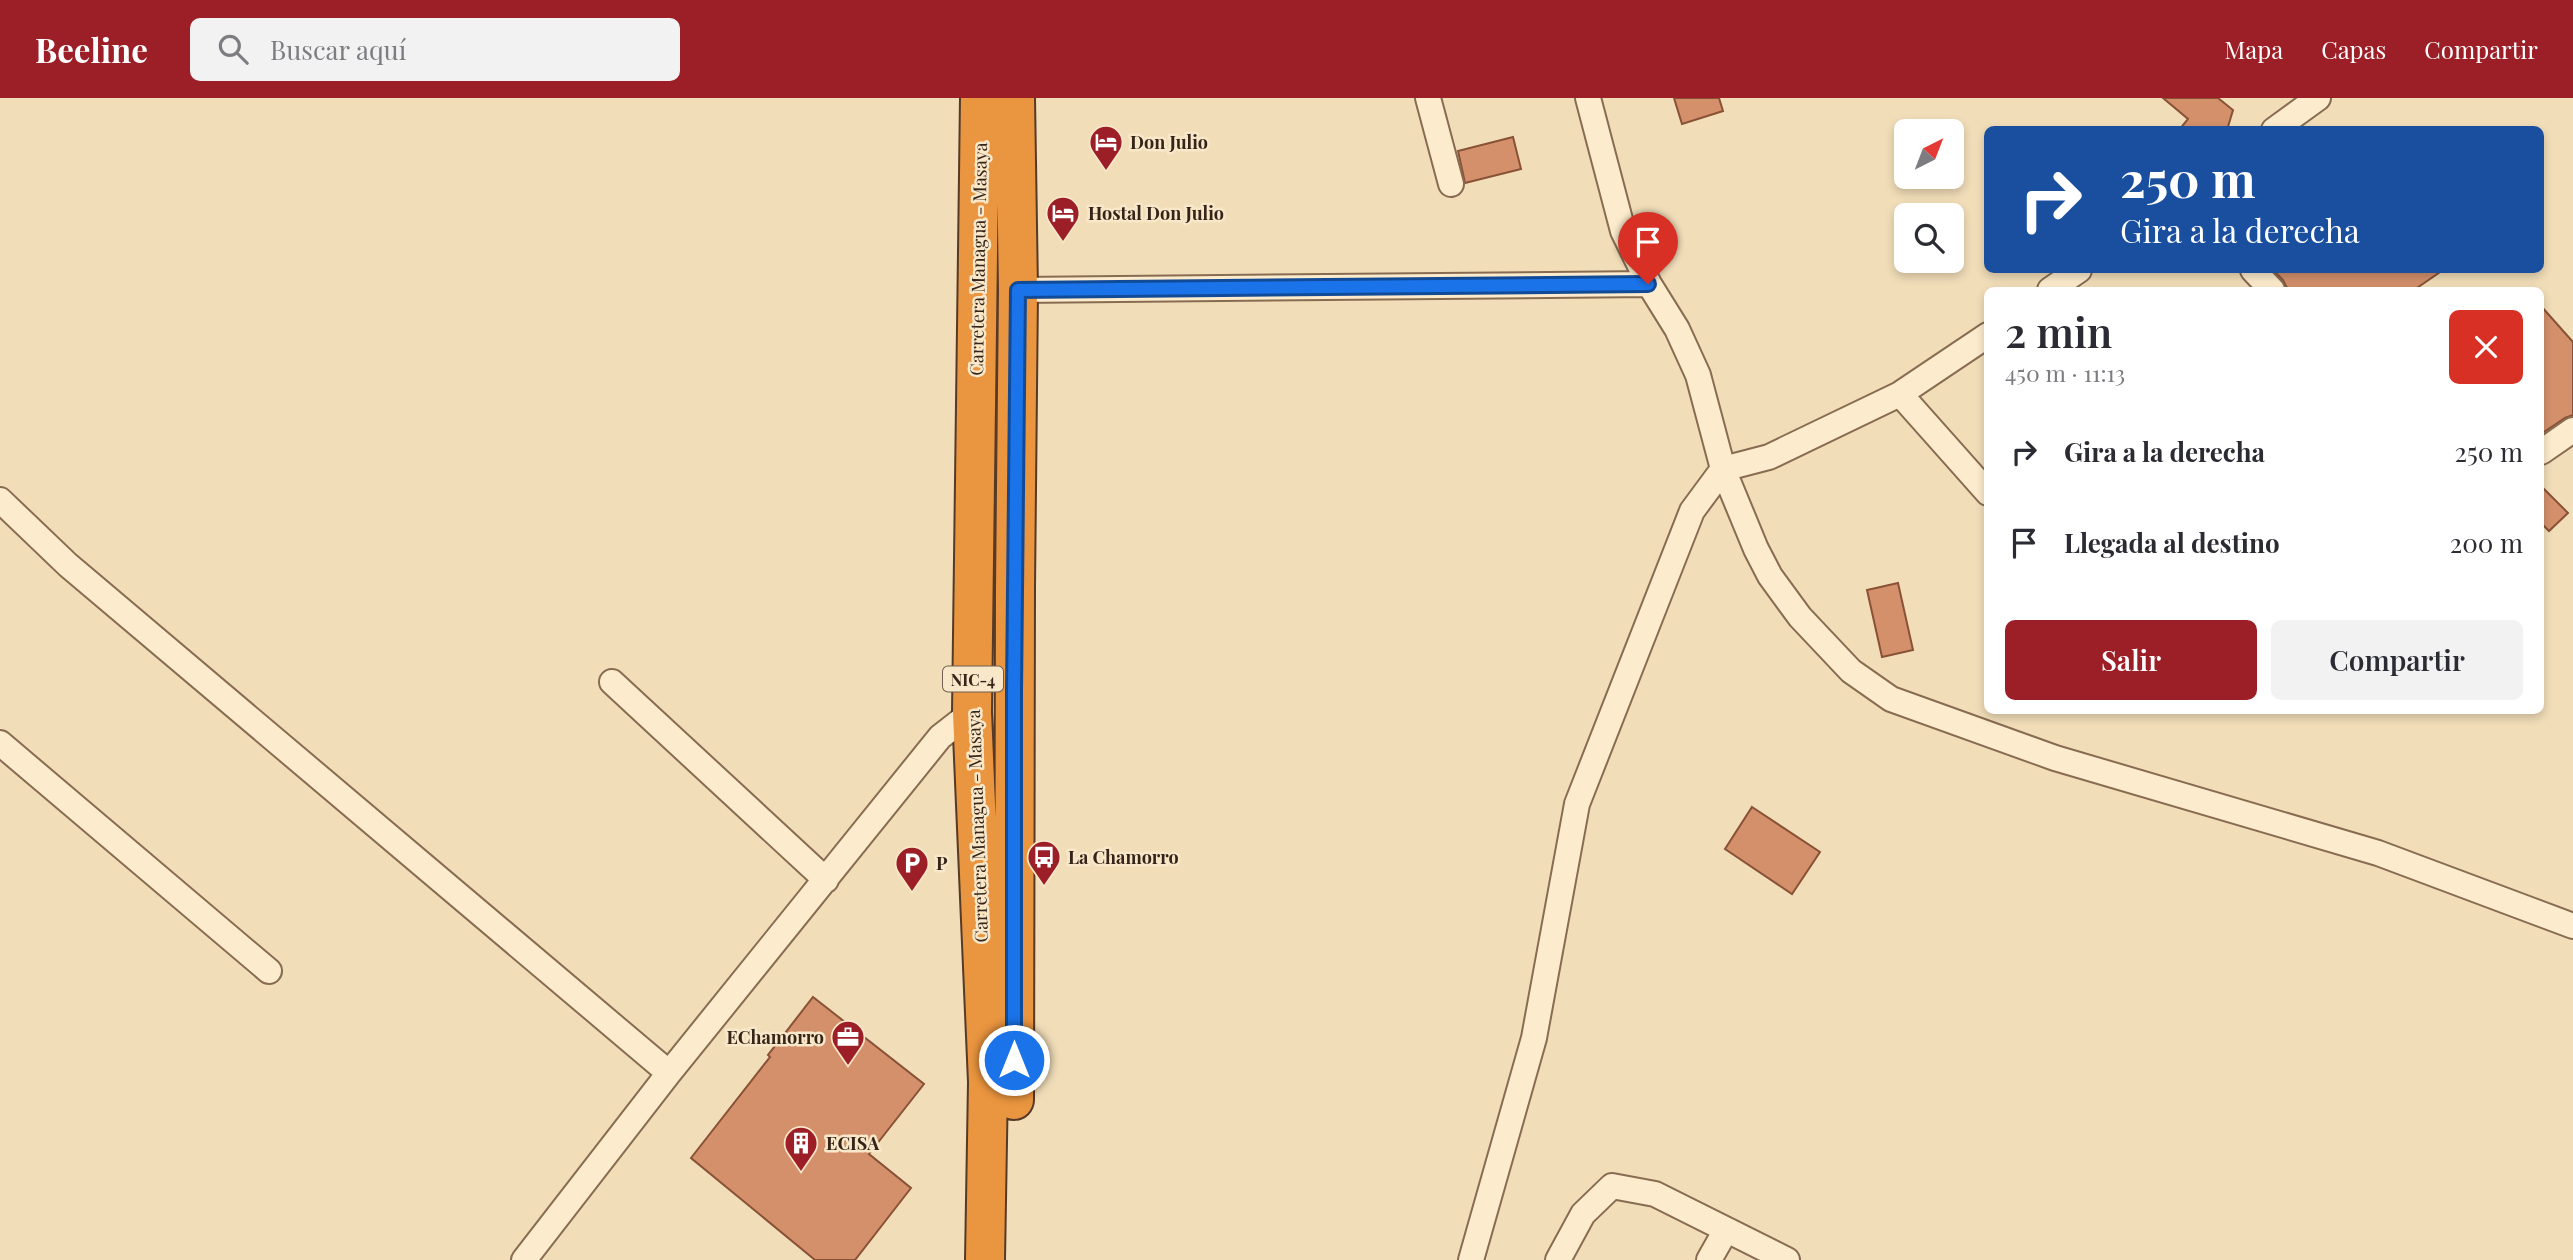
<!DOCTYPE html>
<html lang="es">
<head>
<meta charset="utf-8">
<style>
	:root { --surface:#fff; --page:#f2f2f3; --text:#2b2b33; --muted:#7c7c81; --accent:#9c1e26 }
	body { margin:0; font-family:"Playfair Display",serif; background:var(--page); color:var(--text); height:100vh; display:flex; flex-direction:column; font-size:26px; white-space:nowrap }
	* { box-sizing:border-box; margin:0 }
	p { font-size:23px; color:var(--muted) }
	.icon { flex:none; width:38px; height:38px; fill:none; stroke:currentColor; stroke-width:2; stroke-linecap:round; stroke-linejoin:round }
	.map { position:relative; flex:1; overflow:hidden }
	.drawer { position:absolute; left:1984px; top:189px; width:560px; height:427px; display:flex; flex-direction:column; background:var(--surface); border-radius:10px; box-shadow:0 4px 10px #0003 }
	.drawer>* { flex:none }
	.banner { position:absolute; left:1984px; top:28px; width:560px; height:147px; border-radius:10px; box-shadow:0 4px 10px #0003; background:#1a4fa0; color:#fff; overflow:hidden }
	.needle { width:46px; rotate:42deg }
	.controls { position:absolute; left:1894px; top:21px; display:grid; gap:14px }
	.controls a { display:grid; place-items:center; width:70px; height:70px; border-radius:10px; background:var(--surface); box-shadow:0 4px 10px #0003; font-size:35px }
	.pin { position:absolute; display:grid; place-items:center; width:60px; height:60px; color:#fff; margin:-72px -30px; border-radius:50% 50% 50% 0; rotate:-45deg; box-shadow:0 0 7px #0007 }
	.pin .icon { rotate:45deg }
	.me { position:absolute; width:77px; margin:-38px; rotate:0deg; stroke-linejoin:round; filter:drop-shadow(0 0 5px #0008) }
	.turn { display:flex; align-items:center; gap:24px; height:147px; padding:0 21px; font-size:32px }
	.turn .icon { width:91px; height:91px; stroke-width:2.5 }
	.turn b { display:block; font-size:49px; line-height:60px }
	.round { display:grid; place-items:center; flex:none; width:74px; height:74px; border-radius:10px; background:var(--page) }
	.overview { display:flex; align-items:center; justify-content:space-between; height:119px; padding:0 21px }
	h1 { font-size:42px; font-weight:600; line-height:52px }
	.cta { display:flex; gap:14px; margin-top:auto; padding:14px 21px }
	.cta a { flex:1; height:80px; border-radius:10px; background:var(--accent); color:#fff; font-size:28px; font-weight:600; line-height:80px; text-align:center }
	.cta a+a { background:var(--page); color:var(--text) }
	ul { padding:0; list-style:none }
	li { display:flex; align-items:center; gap:21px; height:91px; padding:0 21px }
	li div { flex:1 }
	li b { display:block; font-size:26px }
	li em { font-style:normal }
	header { display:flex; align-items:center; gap:42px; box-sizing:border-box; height:98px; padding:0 35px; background:var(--accent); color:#fff }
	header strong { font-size:33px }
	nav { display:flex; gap:38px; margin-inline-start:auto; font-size:24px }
	.search { width:490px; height:63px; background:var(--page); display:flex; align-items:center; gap:18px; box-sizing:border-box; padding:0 24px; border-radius:10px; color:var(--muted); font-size:26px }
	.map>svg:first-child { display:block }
	.building { fill:#d3906b; stroke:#895236; stroke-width:2 }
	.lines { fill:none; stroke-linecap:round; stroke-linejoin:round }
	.street-casing { stroke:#886c52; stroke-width:28 }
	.highway-casing { stroke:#553a28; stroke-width:42 }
	.street { stroke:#fcebcc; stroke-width:24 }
	.highway { stroke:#ea953f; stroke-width:38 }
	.route-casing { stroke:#114b97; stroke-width:18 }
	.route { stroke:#1a73e8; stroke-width:12 }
	.labels { text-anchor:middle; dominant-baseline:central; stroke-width:5; stroke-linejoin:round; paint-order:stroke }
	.shield { fill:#f8e7c8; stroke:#705f4e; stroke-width:2 }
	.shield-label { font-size:16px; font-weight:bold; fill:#352519 }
	.poi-label { font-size:18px; font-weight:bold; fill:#352519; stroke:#f8e7c8; text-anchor:start }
	.street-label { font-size:18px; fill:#352519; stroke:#f8e7c8 }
</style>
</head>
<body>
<header>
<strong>Beeline</strong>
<div class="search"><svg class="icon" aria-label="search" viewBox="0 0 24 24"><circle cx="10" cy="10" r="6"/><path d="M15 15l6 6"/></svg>Buscar aquí</div>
<nav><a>Mapa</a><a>Capas</a><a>Compartir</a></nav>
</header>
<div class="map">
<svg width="2573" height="1162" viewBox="0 0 2573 1162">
	<rect width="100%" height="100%" fill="#f1ddb8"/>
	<path class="building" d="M1674,0H1719L1723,13L1682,26Z
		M2163,0H2218L2233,12L2227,32H2179L2188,21Z
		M1513,39L1521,71L1465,85L1458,53Z
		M2273,172H2443L2414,192H2288L2283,182Z
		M2541,208L2573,244V317L2565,320L2541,336Z
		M2541,388L2568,415L2549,433L2541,425Z
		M1898,485L1913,552L1882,559L1867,492Z
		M1752,709L1820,754L1792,796L1725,751Z
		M813,899L924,986L869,1056L911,1090L855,1162H815L691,1060L770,959L768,957Z"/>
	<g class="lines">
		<defs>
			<path id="street" d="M1428,0L1451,86
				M2274,32L2318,0
				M2253,172L2272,192
				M1018,192L1649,186
				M2050,192L2079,172
				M1988,237L1900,296L1769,359L1723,371L1756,451L1770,478L1800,519L1851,573L1891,601L2055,660L2378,755L2573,828
				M1900,296L1988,395
				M2541,354L2573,332
				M0,402L68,467L669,975
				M612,584L826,782
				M0,645L269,873
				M524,1162L669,975L940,639L972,614
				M1471,1162L1534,940L1577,706L1692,413L1723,371L1698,277L1677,231L1649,186L1623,133L1588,0
				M1558,1162L1583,1116L1612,1088L1655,1096L1787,1162
				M1709,1162L1726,1132"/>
			<path id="highway" d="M980,0L972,614L988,984L985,1162
				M1014,1002L1015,489L1018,192L1015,0"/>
		</defs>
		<use href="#street" class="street-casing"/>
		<use href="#highway" class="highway-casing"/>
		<use href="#street" class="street"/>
		<use href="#highway" class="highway"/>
	</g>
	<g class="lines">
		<defs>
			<path id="route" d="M1014,962V593L1018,192L1648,186"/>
		</defs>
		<use href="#route" class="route-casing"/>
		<use href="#route" class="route"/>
	</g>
	<defs>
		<symbol id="hotel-pin" viewBox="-11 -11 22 30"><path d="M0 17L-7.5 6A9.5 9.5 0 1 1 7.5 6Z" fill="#9c1e26" stroke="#f8e7c8"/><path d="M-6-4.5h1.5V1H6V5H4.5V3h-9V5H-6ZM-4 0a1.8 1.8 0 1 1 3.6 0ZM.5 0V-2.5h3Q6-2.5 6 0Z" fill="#fff"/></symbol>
		<symbol id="bus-pin" viewBox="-11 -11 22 30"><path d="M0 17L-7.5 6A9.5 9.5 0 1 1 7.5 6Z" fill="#9c1e26" stroke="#f8e7c8"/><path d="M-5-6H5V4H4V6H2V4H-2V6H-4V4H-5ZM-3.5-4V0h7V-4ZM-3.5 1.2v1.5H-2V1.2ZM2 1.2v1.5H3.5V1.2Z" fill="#fff"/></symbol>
		<symbol id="parking-pin" viewBox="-11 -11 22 30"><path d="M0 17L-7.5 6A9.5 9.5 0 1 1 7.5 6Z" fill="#9c1e26" stroke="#f8e7c8"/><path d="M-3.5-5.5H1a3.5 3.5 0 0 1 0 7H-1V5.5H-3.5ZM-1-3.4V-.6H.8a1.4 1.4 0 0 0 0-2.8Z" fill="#fff"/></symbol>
		<symbol id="office-pin" viewBox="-11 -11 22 30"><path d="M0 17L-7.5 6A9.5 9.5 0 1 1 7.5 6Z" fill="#9c1e26" stroke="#f8e7c8"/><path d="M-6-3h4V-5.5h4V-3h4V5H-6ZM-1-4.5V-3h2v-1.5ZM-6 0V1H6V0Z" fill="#fff"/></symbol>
		<symbol id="building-pin" viewBox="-11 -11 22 30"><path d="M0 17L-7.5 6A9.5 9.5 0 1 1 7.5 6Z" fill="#9c1e26" stroke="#f8e7c8"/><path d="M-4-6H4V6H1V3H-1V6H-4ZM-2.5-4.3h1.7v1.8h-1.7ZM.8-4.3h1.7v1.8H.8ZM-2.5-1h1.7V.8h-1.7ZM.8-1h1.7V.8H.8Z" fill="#fff"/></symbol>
	</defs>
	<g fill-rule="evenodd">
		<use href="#hotel-pin" x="1087" y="25" width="38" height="52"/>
		<use href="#hotel-pin" x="1044" y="96" width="38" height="52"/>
		<use href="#bus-pin" x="1025" y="740" width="38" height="52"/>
		<use href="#parking-pin" x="893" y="746" width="38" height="52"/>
		<use href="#office-pin" x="829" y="920" width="38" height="52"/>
		<use href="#building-pin" x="782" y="1026" width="38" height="52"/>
	</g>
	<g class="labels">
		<rect class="shield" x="943" y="568.5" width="60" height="25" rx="5"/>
		<g class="shield-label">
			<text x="973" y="581">NIC-4</text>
		</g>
		<g class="poi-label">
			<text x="1130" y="44">Don Julio</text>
			<text x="1088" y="115">Hostal Don Julio</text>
			<text x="1068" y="759">La Chamorro</text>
			<text x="936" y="765">P</text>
			<text x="824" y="939" text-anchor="end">EChamorro</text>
			<text x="826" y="1045">ECISA</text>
		</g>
		<g class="street-label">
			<text transform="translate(978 161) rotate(-89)">Carretera Managua - Masaya</text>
			<text transform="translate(977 728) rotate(-92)">Carretera Managua - Masaya</text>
		</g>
	</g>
</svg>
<div class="controls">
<a><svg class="needle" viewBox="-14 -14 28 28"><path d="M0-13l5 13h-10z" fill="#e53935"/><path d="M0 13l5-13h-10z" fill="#7c7c81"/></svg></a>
<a><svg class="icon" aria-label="search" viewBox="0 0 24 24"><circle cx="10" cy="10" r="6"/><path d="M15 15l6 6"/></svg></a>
</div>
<div class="pin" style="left:1648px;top:186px;background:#d93025"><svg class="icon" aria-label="arrive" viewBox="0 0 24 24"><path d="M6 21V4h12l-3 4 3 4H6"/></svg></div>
<svg class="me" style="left:1014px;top:962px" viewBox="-20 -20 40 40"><circle r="17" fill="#1a73e8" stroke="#fff" stroke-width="3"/><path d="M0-11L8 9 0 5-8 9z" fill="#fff"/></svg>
<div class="banner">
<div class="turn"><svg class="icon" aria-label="right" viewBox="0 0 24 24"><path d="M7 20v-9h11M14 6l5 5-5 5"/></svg><div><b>250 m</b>Gira a la derecha</div></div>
</div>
<section class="drawer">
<div class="overview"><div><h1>2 min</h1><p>450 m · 11:13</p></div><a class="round" style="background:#d93025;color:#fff"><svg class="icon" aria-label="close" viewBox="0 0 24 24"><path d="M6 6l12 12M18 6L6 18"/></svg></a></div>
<ul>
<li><svg class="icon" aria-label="right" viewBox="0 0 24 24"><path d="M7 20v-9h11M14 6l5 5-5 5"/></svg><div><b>Gira a la derecha</b></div><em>250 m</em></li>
<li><svg class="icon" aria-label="arrive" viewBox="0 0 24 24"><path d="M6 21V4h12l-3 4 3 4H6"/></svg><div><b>Llegada al destino</b></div><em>200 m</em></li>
</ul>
<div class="cta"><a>Salir</a><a>Compartir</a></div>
</section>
</div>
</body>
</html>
